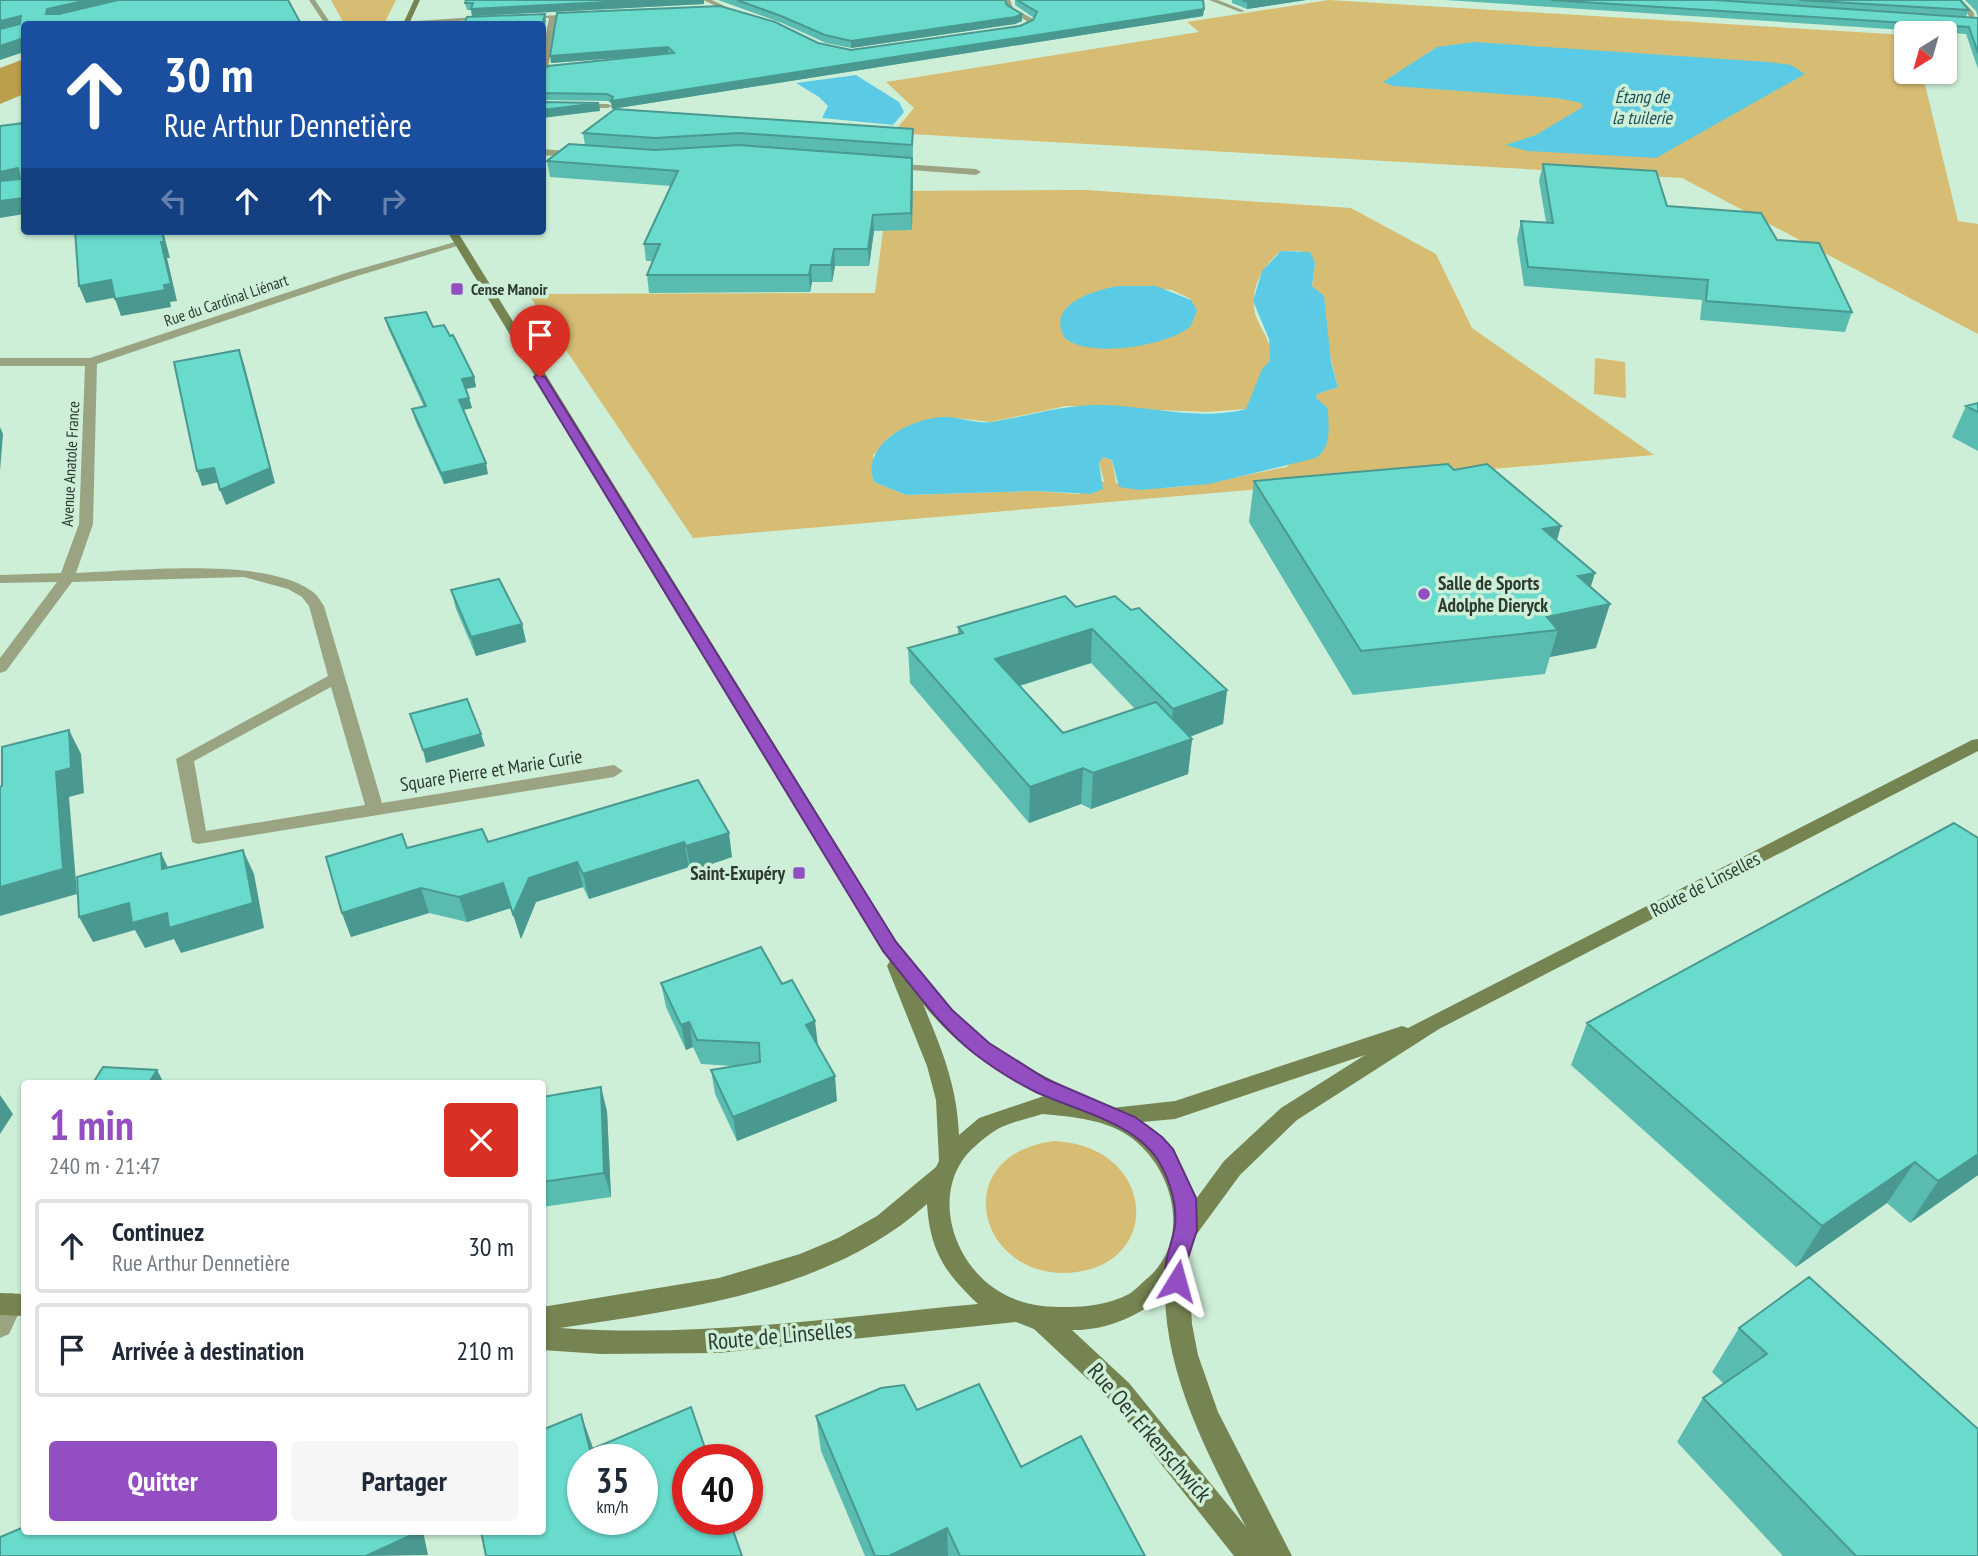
<!DOCTYPE html>
<html lang="fr">
<head>
<meta charset="utf-8">
<style>
	:root { --surface:#fff; --page:#f6f6f7; --text:#1f2937; --muted:#747a83; --line:#e0e1e3; --accent:#934ec2 }
	body { margin:0; font-family:"PT Sans Narrow",sans-serif; background:var(--page); color:var(--text); height:100vh; display:flex; flex-direction:column; font-size:26px; white-space:nowrap }
	* { box-sizing:border-box; margin:0 }
	p { font-size:23px; color:var(--muted) }
	.icon { flex:none; width:38px; height:38px; fill:none; stroke:currentColor; stroke-width:2; stroke-linecap:round; stroke-linejoin:round }
	.map { position:relative; flex:1; overflow:hidden }
	.drawer { position:absolute; left:21px; top:1080px; width:525px; height:455px; display:flex; flex-direction:column; background:var(--surface); border-radius:7px; box-shadow:0 2px 5px #0004 }
	.drawer>* { flex:none }
	.hud { position:absolute; left:21px; top:21px; width:525px; height:214px; border-radius:7px; box-shadow:0 2px 5px #0004; background:#1a4fa0; color:#fff; overflow:hidden }
	.needle { width:46px; rotate:217deg }
	.controls { position:absolute; left:1894px; top:21px; display:grid; gap:14px }
	.controls a { display:grid; place-items:center; width:63px; height:63px; border-radius:7px; background:var(--surface); box-shadow:0 2px 5px #0004; font-size:35px }
	.speed { position:absolute; left:567px; top:1444px; display:flex; gap:14px; font-size:35px; font-weight:700; text-align:center }
	.speed>* { display:grid; place-content:center; width:91px; height:91px; border-radius:50%; background:var(--surface); box-shadow:0 2px 5px #0004; line-height:1 }
	.speed small { font-size:18px; font-weight:400 }
	.speed .limit { border:10px solid #d22; background:#fff; color:#111 }
	.pin { position:absolute; display:grid; place-items:center; width:60px; height:60px; color:#fff; margin:-72px -30px; border-radius:50% 50% 50% 0; rotate:-45deg; box-shadow:0 0 7px #0007 }
	.pin .icon { rotate:45deg }
	.me { position:absolute; width:77px; margin:-38px; rotate:8deg; stroke-linejoin:round; filter:drop-shadow(0 0 5px #0008) }
	.turn { display:flex; align-items:center; gap:24px; height:147px; padding:0 28px; font-size:32px }
	.turn .icon { width:91px; height:91px; stroke-width:2.5 }
	.turn b { display:block; font-size:49px; line-height:60px }
	.lanes { display:flex; align-items:center; height:66px; padding:0 28px; background:#0003; justify-content:center; gap:35px; direction:ltr }
	.lanes .off { opacity:.35 }
	.round { display:grid; place-items:center; flex:none; width:74px; height:74px; border-radius:7px; background:var(--page) }
	.head { display:flex; align-items:center; justify-content:space-between; height:119px; padding:0 28px }
	h1 { font-size:42px; font-weight:600; line-height:52px; color:var(--accent) }
	.action { display:flex; gap:14px; margin-top:auto; padding:14px 28px }
	.action a { flex:1; height:80px; border-radius:7px; background:var(--accent); color:#fff; font-size:28px; font-weight:600; line-height:80px; text-align:center }
	.action a+a { background:var(--page); color:var(--text) }
	ul { padding:0; list-style:none }
	li { display:flex; align-items:center; gap:21px; height:94px; margin:0 14px 10px; padding:0 14px; border:4px solid var(--line); border-radius:7px }
	li div { flex:1 }
	li b { display:block; font-size:26px }
	li em { font-style:normal }
	.map>svg:first-child { display:block }
	.green { fill:#d7bd73; fill-rule:evenodd }
	.forest { fill:#bb9f4d }
	.water { fill:#5bcbe5 }
	.lines { fill:none; stroke-linecap:round; stroke-linejoin:round }
	.street { fill:#9aa483; fill-rule:evenodd }
	.secondary { fill:#768452; fill-rule:evenodd }
	.wall { fill:#5abcb0; fill-rule:evenodd }
	.shaded-wall { fill:#4a9990 }
	.building { fill:#69dbcd; stroke:#4a9990; stroke-width:2; fill-rule:evenodd }
	.route { fill:#934ec2; stroke:#60337e; stroke-width:2 }
	.poi-dot { fill:#934ec2; stroke:#ceefd7; stroke-width:2.5 }
	.labels { text-anchor:middle; dominant-baseline:central; stroke-width:7; stroke-linejoin:round; paint-order:stroke }
	.far-poi-label { font-size:16px; font-weight:bold; fill:#2d3a30; stroke:#ceefd7; text-anchor:start }
	.far-street-label { font-size:16px; fill:#2d3a30; stroke:#ceefd7 }
	.far-water-label { font-size:18px; font-style:italic; fill:#1f505b; stroke:#ceefd7 }
	.poi-label { font-size:19px; font-weight:bold; fill:#2d3a30; stroke:#ceefd7; text-anchor:start }
	.street-label { font-size:19px; fill:#2d3a30; stroke:#ceefd7 }
	.near-street-label { font-size:23px; fill:#2d3a30; stroke:#ceefd7 }
</style>
</head>
<body>
<div class="map">
<svg width="1978" height="1556" viewBox="0 0 1978 1556">
	<rect width="100%" height="100%" fill="#ceefd7"/>
	<path class="green" d="M331,0H396L384,24H344Z
		M1329,0L1906,35V72H1922L1958,221L1978,224V334L1682,178L893,133L914,108L886,82L1199,32L1187,22Z
		M1086,190L1351,208L1436,254L1472,328L1654,455L693,538L528,294L875,293L888,191ZM1281,251H1300L1315,263L1312,286L1338,387L1317,394L1287,467C1234,476 1168,498 1116,483L1112,460L1103,457L1099,463L1104,481L1078,494L1036,491L906,495L874,482L873,455L900,431L929,419L947,417L991,422L1066,406L1206,412L1246,409C1255,398 1268,374 1270,360C1273,340 1260,331 1255,313C1249,289 1263,265 1281,251ZM1133,286L1172,290L1191,299L1140,345L1097,348L1108,288Z
		M1595,358L1625,362L1626,398L1594,394Z
		M1055,1141C1154,1146 1164,1260 1077,1272C978,1285 944,1154 1055,1141Z"/>
	<path class="forest" d="M24,59V94L0,104V68Z"/>
	<path class="water" d="M1474,42L1768,62L1791,65L1805,74L1656,158L1528,151L1505,145L1536,135L1583,107L1581,103L1557,98L1393,86L1383,82L1437,47Z
		M856,75L899,102L904,112L893,125L822,118L828,106L819,97L796,83Z
		M1281,251L1310,252L1315,263L1312,286L1324,296L1331,362L1338,387L1317,394L1316,398L1328,408C1328,426 1333,446 1316,458L1209,484L1140,490L1119,487L1112,460L1103,457L1099,463L1103,489L1091,494L1036,491L906,495L874,482C860,444 913,417 945,417C961,417 976,424 992,422C1030,416 1064,404 1103,405C1148,406 1201,421 1246,409L1262,369L1270,361L1269,339L1253,301L1262,271Z
		M1120,286H1156L1191,300L1197,310L1191,326C1168,346 1089,359 1065,338C1044,304 1097,289 1120,286Z"/>
	<g class="lines">
		<path class="street" d="M309,0H315L331,24H325Z
			M703,0H712L741,14L736,15Z
			M1004,0H1010L1013,8L1033,19L1028,27L1009,31V27L1024,24L1027,21L1008,10Z
			M1209,0H1218L1245,11L1240,12Z
			M1955,0H1962L1974,13L1975,23H1971L1968,14Z
			M582,14L580,17L556,18L547,75L542,77V56L549,18L518,17Z
			M490,16L492,19L407,24L403,22Z
			M542,103L608,104L612,106L608,108L542,107Z
			M542,149L581,152L585,155L581,158L542,155Z
			M888,163L976,169L981,172L976,175L885,168Z
			M455,242L464,244L357,276L97,364L93,524L76,573C134,571 264,557 310,590C316,593 320,600 324,606L382,803L614,765L623,771L614,777L198,844L192,842L176,759L328,676L309,606L302,597L288,589L244,577L72,582L6,671L0,673V658L57,582L0,583V575L61,573L79,524L85,366H0V358H90L349,272ZM331,687L365,805L206,831L194,761Z
			M11,1293L20,1296L23,1304L9,1334L0,1338V1300L2,1296Z"/>
		<path class="secondary" d="M414,0H420L409,24H403Z
			M447,231H457L896,941L951,1008L985,1040L1029,1068L1094,1102L1112,1108L1175,1101L1402,1026L1408,1028L1972,740L1978,739V751L1439,1029L1297,1120L1240,1175L1196,1235L1188,1257L1192,1324L1198,1355L1218,1412L1292,1556H1234L1111,1401L1034,1329L1016,1322L719,1353L601,1354L542,1350V1307L719,1278L800,1254L838,1238L877,1216L936,1167L939,1161L936,1100L927,1066L887,966L890,961ZM923,1004C956,1045 997,1073 1044,1096L979,1118L959,1135C957,1085 942,1050 923,1004ZM1365,1055L1281,1108L1224,1161L1196,1199C1184,1171 1171,1136 1142,1122L1175,1119ZM1042,1114C1073,1117 1107,1119 1133,1139C1174,1171 1191,1239 1149,1277C1142,1282 1136,1290 1129,1294C1110,1304 1088,1307 1067,1307C1043,1307 1023,1305 1002,1293C958,1269 933,1205 962,1161C968,1151 983,1139 993,1132C1006,1123 1027,1119 1042,1114ZM927,1204C930,1250 944,1272 978,1304C838,1317 701,1338 560,1328C684,1309 830,1292 927,1204ZM1165,1294C1166,1376 1208,1456 1246,1527L1129,1383L1072,1330C1105,1331 1140,1316 1165,1294Z
			M0,1293L24,1294V1316L0,1315Z"/>
	</g>
	<path class="wall" d="M718,0H1005L1007,5L1022,14V21L1015,24L851,48L826,43L782,23Z
		M1015,0H1203L1204,9L1203,16L612,109L611,103L608,101L542,100V71L642,56L551,63L557,13L818,43L851,50L1020,26L1033,20L1034,18L1015,5Z
		M1232,0H1306L1247,9L1232,3Z
		M1445,0H1960L1969,10L1966,17L1978,18V69L1966,34Z
		M1965,0H1978V18L1976,11Z
		M465,3L704,4L472,16L471,10H467Z
		M615,109L913,145L912,230L874,231L869,266H835L832,282H812L810,292L649,293L647,275L653,261H646L644,244L671,186L550,177L547,161L585,145L583,133Z
		M1543,164L1667,206L1777,240L1852,312L1845,332L1700,320L1702,300L1524,286L1517,239L1521,221L1546,222L1539,181Z
		M385,318L433,327L474,377L476,387L466,389L472,408L463,410L488,474L444,484L415,420L412,409L424,407L388,328Z
		M1978,403V451L1952,437L1966,406Z
		M1454,470L1557,541L1591,587L1596,648L1550,657L1545,674L1353,695L1249,522L1254,481Z
		M451,590L522,624L526,642L476,656L456,609Z
		M1076,607L1131,610L1227,690L1223,724L1190,737L1192,739L1188,774L1091,809L1081,804L1029,823L910,683L908,648L958,634V627ZM1091,663L1135,709L1063,733L1020,686Z
		M698,780L732,857L691,871L689,867L589,899L583,887L536,902L521,939L511,908L467,922L429,913L351,937L342,913L407,848L488,842Z
		M661,983L818,1046L837,1101L737,1141L715,1094L711,1070L733,1066L701,1064L693,1047L686,1050L666,1007Z
		M1587,1023L1978,1175L1910,1223L1887,1203L1796,1267L1571,1065Z
		M542,1097L607,1111L611,1197L542,1207Z
		M1739,1328L1978,1556H1783L1677,1442L1703,1398L1724,1384L1712,1372Z
		M917,1410L1021,1467L1145,1556H865L821,1451L816,1416Z"/>
	<path class="shaded-wall" d="M88,0H144L51,24L46,14L47,9Z
		M645,0H704V4L472,16L471,9Z
		M1262,0H1306L1247,9V2Z
		M1204,9L1203,16L612,109L611,101Z
		M545,14L546,21L542,39V25Z
		M1022,14V21L1015,24L851,48V41Z
		M21,16L24,25L0,34V21Z
		M24,38V52L0,60V46Z
		M668,47L669,54L551,63L550,56Z
		M599,103L600,111L542,118V110Z
		M912,158L913,173L912,230L911,213Z
		M18,168L24,183L0,188V172Z
		M24,198V214L0,218V201Z
		M873,215L874,231L869,266L868,249Z
		M162,231H163L170,258H167L177,301L170,302L171,307L121,316L115,299Z
		M834,249L835,266L832,282L831,265Z
		M811,265L812,282L810,292L809,275Z
		M111,280L118,297L86,303L79,286Z
		M239,350L244,364L275,483L226,505L220,490Z
		M474,377L476,387L465,389L462,379Z
		M469,398L472,408L462,410L459,400Z
		M0,427L3,434L0,471Z
		M486,463L488,474L444,484L441,473Z
		M214,468L219,482L202,486L197,471Z
		M1561,526L1549,568L1543,529Z
		M1595,573L1584,609L1610,604L1596,648L1550,657L1558,630L1547,617L1578,576Z
		M522,624L526,642L476,656L471,637Z
		M1092,629L1091,663L995,693V659Z
		M1227,690L1223,724L1170,744L1173,709Z
		M69,730L81,754L84,793L69,797L77,894L0,916V887L56,772Z
		M481,734L485,746L426,763L423,750Z
		M1192,739L1188,774L1091,809L1093,773Z
		M1083,768L1081,804L1029,823L1030,787Z
		M729,833L732,857L691,871L686,846Z
		M684,842L689,867L589,899L583,874Z
		M243,850L254,874L264,928L181,953L174,939L145,948L135,930L93,942L79,917L129,903Z
		M161,853L173,878L162,869Z
		M577,862L583,887L536,902L521,939L513,914L529,878Z
		M503,883L511,908L467,922L459,897Z
		M421,888L429,913L351,937L342,913Z
		M815,1021L818,1046L806,1025Z
		M689,1022L693,1047L686,1050L681,1025Z
		M157,1070L164,1083H149Z
		M835,1076L837,1101L737,1141L733,1117Z
		M601,1087L607,1111L611,1197L604,1173Z
		M0,1095L13,1114L0,1134Z
		M1978,1154V1175L1910,1223L1938,1181Z
		M1915,1162L1887,1203L1796,1267L1822,1226Z
		M581,1414L593,1448L590,1450Z
		M947,1528L948,1556H889Z
		M416,1531H423L428,1555L366,1556Z"/>
	<path class="building" d="M0,0H88L47,9L46,14H59L118,0H288L301,24H24V38L0,46V29L20,24L21,16L0,21Z
		M466,0H645L471,9L473,3H465Z
		M737,0H1005L1007,5L1022,14L1015,17L851,41L825,35L781,16Z
		M1017,0H1203L1204,9L611,101L613,97L607,94L542,93V71L548,66L674,53L668,47L550,56L557,13L720,6L775,22L818,43L851,50L1020,26L1033,20L1037,12Z
		M1242,0H1262L1247,2Z
		M1551,0H1714L1978,18V53L1969,27Z
		M1799,0H1960L1969,10Z
		M545,14L542,25L464,24L467,17Z
		M542,102L599,103L542,110Z
		M615,109L913,129L912,145L740,133L655,138L583,133Z
		M24,123V198L0,201V181L20,179L18,168L0,172V126Z
		M569,144L655,150L739,145L912,158L911,213L873,215L868,249H834L831,265H811L809,275H647L660,244H644L678,171L547,161Z
		M1543,164L1656,171L1667,206L1761,213L1777,240L1819,243L1852,312L1706,301L1708,280L1528,267L1521,221L1553,223Z
		M75,231H162L164,242H161L171,284L164,285L165,290L115,299L111,280L79,286Z
		M426,312L433,327L444,325L450,336L453,335L474,377L462,379L469,398L459,400L486,463L441,473L412,409L426,406L385,318Z
		M239,350L270,468L220,490L214,468L197,471L174,362Z
		M1978,403V412L1966,406Z
		M1448,464L1454,470L1487,464L1561,526L1543,529L1595,573L1578,576L1610,604L1547,617L1558,630L1361,651L1254,481Z
		M499,579L522,624L471,637L451,590Z
		M1065,596L1076,607L1115,596L1131,610L1139,608L1227,690L1173,709L1092,629L995,659L1063,733L1156,702L1192,739L1093,773L1083,768L1030,787L908,648L963,633L958,627Z
		M467,699L481,734L423,750L410,714Z
		M69,730L71,768L56,772L63,869L0,887V787L2,786V747Z
		M698,780L729,833L686,846L684,842L583,874L577,862L529,878L513,914L503,883L459,897L421,888L342,913L326,857L402,834L407,848L482,829L488,842Z
		M1954,823L1978,838V1154L1938,1181L1915,1162L1822,1226L1587,1023Z
		M243,850L253,903L169,928L167,913L132,923L129,903L79,917L77,877L161,853L162,869Z
		M761,947L782,984L792,980L815,1021L806,1025L835,1076L733,1117L711,1070L760,1062L759,1043L697,1040L689,1022L681,1025L661,983Z
		M103,1067L157,1070L149,1083H93Z
		M601,1087L604,1173L542,1182V1097Z
		M1809,1277L1978,1429V1556H1856L1703,1398L1767,1354L1739,1328Z
		M979,1384L1021,1467L1081,1436L1145,1556H960L947,1528L889,1556H875L816,1416L881,1388L904,1385L917,1410Z
		M691,1407L709,1460H688V1519H729L742,1556H486L481,1531H542V1430L581,1414L590,1450ZM583,1460H642V1519H583Z
		M24,1527V1531H416V1533L366,1556H0V1537Z"/>
	<path class="route" d="M536,375L545,377L896,942L952,1010L989,1043L1046,1079L1135,1117L1162,1137L1173,1149L1196,1198L1197,1230L1188,1258V1281L1185,1288L1177,1291L1169,1288C1160,1268 1170,1251 1174,1231C1179,1208 1170,1180 1158,1160C1133,1121 1073,1110 1034,1091C1014,1081 992,1067 975,1054C939,1026 912,986 883,951L534,377Z"/>
	<g class="poi-dot">
		<rect x="450" y="282" width="14" height="14" rx="3.5"/>
		<circle cx="1424" cy="594" r="7"/>
		<rect x="792" y="866" width="14" height="14" rx="3.5"/>
	</g>
	<g class="labels">
		<g class="far-poi-label">
			<text x="471" y="289">Cense Manoir</text>
		</g>
		<g class="far-street-label">
			<text transform="translate(226 300) rotate(-19)">Rue du Cardinal Liénart</text>
			<text transform="translate(70 464) rotate(-87)">Avenue Anatole France</text>
		</g>
		<g class="far-water-label">
			<text x="1642" y="96">Étang de<tspan x="1642" dy="21">la tuilerie</tspan></text>
		</g>
		<g class="poi-label">
			<text x="1438" y="583">Salle de Sports<tspan x="1438" dy="22">Adolphe Dieryck</tspan></text>
			<text x="785" y="873" text-anchor="end">Saint-Exupéry</text>
		</g>
		<g class="street-label">
			<text transform="translate(491 770) rotate(-9)">Square Pierre et Marie Curie</text>
			<text transform="translate(1705 884) rotate(-27)">Route de Linselles</text>
		</g>
		<g class="near-street-label">
			<text transform="translate(780 1335) rotate(-5)">Route de Linselles</text>
			<text transform="translate(1150 1432) rotate(49)">Rue Oer Erkenschwick</text>
		</g>
	</g>
</svg>
<div class="controls">
<a><svg class="needle" viewBox="-14 -14 28 28"><path d="M0-13l5 13h-10z" fill="#e53935"/><path d="M0 13l5-13h-10z" fill="#747a83"/></svg></a>
</div>
<div class="speed"><div>35<small>km/h</small></div><div class="limit">40</div></div>
<div class="pin" style="left:540px;top:377px;background:#d93025"><svg class="icon" aria-label="arrive" viewBox="0 0 24 24"><path d="M6 21V4h12l-3 4 3 4H6"/></svg></div>
<svg class="me" style="left:1177px;top:1281px" viewBox="-20 -20 40 40"><path d="M0-17L14 15 0 8-14 15z" fill="#934ec2" stroke="#fff" stroke-width="4"/></svg>
<div class="hud">
<div class="turn"><svg class="icon" aria-label="ahead" viewBox="0 0 24 24"><path d="M12 20V5M6 11l6-6 6 6"/></svg><div><b>30 m</b>Rue Arthur Dennetière</div></div>
<div class="lanes"><svg class="icon off" aria-label="left" viewBox="0 0 24 24"><path d="M17 20v-9H6M10 6l-5 5 5 5"/></svg><svg class="icon" aria-label="ahead" viewBox="0 0 24 24"><path d="M12 20V5M6 11l6-6 6 6"/></svg><svg class="icon" aria-label="ahead" viewBox="0 0 24 24"><path d="M12 20V5M6 11l6-6 6 6"/></svg><svg class="icon off" aria-label="right" viewBox="0 0 24 24"><path d="M7 20v-9h11M14 6l5 5-5 5"/></svg></div>
</div>
<section class="drawer">
<div class="head"><div><h1>1 min</h1><p>240 m · 21:47</p></div><a class="round" style="background:#d93025;color:#fff"><svg class="icon" aria-label="close" viewBox="0 0 24 24"><path d="M6 6l12 12M18 6L6 18"/></svg></a></div>
<ul>
<li><svg class="icon" aria-label="ahead" viewBox="0 0 24 24"><path d="M12 20V5M6 11l6-6 6 6"/></svg><div><b>Continuez</b><p>Rue Arthur Dennetière</p></div><em>30 m</em></li>
<li><svg class="icon" aria-label="arrive" viewBox="0 0 24 24"><path d="M6 21V4h12l-3 4 3 4H6"/></svg><div><b>Arrivée à destination</b></div><em>210 m</em></li>
</ul>
<div class="action"><a>Quitter</a><a>Partager</a></div>
</section>
</div>
</body>
</html>
